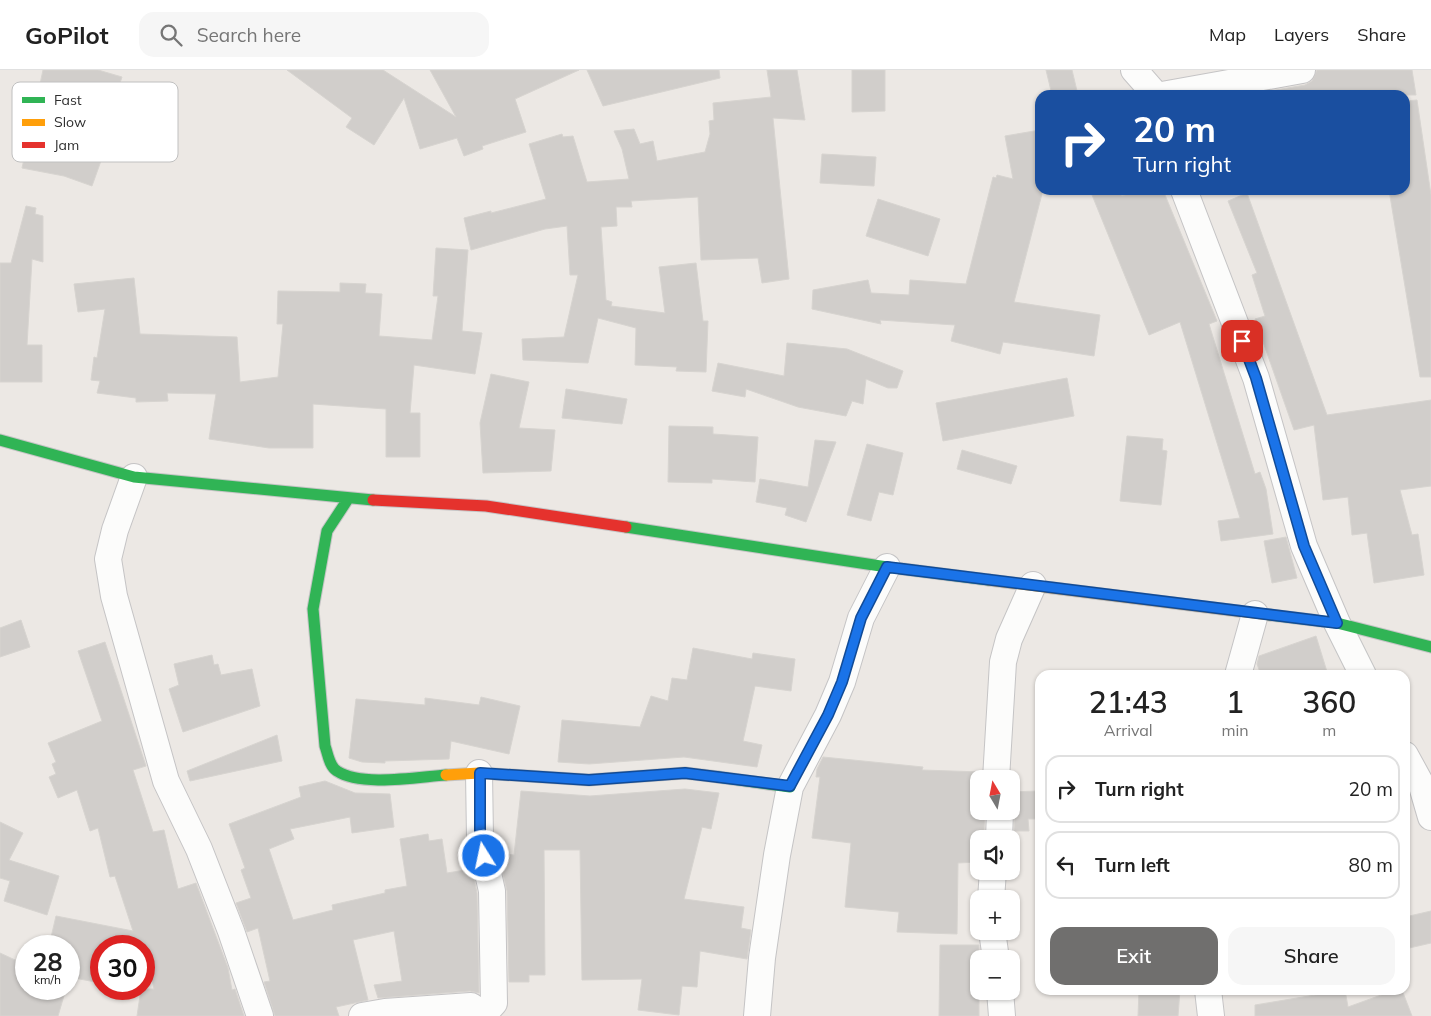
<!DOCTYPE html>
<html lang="en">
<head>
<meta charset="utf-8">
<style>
	:root { --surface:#fff; --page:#f6f6f6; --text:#222; --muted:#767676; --line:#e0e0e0; --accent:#706f6e }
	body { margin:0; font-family:Mulish,sans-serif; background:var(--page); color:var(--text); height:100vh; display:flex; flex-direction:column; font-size:19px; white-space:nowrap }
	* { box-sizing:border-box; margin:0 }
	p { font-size:16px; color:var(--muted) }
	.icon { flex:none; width:28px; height:28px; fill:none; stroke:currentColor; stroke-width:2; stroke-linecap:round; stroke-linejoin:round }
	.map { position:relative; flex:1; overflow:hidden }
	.panel { position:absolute; left:1035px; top:600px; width:375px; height:325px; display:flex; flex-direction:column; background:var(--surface); border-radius:15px; box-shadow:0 1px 4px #0004 }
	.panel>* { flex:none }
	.top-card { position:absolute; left:1035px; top:20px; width:375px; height:105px; border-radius:15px; box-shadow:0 1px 4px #0004; background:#1a4fa0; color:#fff; overflow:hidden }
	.needle { width:32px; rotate:350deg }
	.fabs { position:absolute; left:970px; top:700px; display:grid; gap:10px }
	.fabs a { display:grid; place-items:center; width:50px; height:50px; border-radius:10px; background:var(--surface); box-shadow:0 1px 4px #0004; font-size:25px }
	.speed { position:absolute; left:15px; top:865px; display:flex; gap:10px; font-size:25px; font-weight:700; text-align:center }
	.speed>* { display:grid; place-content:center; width:65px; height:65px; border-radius:50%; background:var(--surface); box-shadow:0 1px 4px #0004; line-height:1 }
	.speed small { font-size:12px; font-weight:400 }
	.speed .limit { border:8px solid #d22; background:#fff; color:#111 }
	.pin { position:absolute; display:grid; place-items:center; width:42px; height:42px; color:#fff; margin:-21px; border-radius:10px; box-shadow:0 2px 8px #0006 }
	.me { position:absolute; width:55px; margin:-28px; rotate:350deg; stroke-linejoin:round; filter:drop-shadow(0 0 4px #0008) }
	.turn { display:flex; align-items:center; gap:18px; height:105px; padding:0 15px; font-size:22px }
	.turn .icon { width:65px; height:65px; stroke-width:2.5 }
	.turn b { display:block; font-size:35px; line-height:42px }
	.eta { display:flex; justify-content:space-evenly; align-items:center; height:85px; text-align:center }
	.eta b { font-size:30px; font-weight:600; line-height:35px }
	.cta { display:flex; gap:10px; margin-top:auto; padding:10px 15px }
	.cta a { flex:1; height:58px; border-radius:15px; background:var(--accent); color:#fff; font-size:20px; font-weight:600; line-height:58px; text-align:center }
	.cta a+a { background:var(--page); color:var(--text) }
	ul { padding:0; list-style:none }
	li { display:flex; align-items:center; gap:15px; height:68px; margin:0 10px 8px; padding:0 5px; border:2px solid var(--line); border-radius:15px }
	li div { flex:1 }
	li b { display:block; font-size:19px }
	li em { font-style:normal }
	header { display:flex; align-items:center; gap:30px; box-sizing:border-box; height:70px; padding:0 25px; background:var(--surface); border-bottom:1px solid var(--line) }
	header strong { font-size:24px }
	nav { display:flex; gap:28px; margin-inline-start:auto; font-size:18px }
	.search { width:350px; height:45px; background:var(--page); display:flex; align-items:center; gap:12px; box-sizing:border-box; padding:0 18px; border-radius:15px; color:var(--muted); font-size:19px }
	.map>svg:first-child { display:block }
	.building { fill:#d1cecb; stroke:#d7d4d0 }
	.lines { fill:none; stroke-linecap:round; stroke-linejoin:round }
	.street-casing { stroke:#c5c4c5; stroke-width:28 }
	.fast-casing { stroke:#c5c4c5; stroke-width:13 }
	.slow-casing { stroke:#c5c4c5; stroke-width:13 }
	.jam-casing { stroke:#c5c4c5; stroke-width:13 }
	.street { stroke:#fcfcfb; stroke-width:26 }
	.fast { stroke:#30b455; stroke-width:11 }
	.slow { stroke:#ff9f0a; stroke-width:11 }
	.jam { stroke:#e5322d; stroke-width:11 }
	.route-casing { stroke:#114b97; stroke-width:12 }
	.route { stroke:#1a73e8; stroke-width:9 }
	.key { fill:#fff; stroke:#c0c0c0; stroke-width:1 }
	.key-label { font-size:14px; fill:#2e2e2e }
</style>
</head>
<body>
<header>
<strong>GoPilot</strong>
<div class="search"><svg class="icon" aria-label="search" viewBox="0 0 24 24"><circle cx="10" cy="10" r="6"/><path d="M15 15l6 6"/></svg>Search here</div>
<nav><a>Map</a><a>Layers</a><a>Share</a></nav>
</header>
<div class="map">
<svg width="1431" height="946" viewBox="0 0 1431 946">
	<rect width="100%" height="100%" fill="#ece8e4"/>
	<path class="building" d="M43,0H98L122,7L120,13L135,18L111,85L106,84L104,88H102L92,116L64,106L22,98Z
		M287,0H383L456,47L430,0H579L515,29L526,62L482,76L483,79L464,86L457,68L420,79L404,28L374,75L346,57L352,48Z
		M587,0H719L720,8L603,36Z
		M767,0H797L805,50L773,48L789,209L762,213L758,188L701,190L698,127L631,131L632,137H616L617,156L601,157L606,230L612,232L611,236L665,243L659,197L696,193L703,251H708L706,302L676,301L677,297L635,295L636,258L598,248L588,293L523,290L522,269L564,267L578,205H570L567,156L545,159L471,180L464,148L491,141V143L546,129L529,74L562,64L563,67L573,66L587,112L629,109L622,79L614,61L634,59L640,74L653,71L657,91L705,82L710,64L709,51L714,50L713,33L771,27Z
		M852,0H885V41L852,42Z
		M1046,0H1072L1078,25H1052Z
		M1317,0H1412L1416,25H1247L1305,15L1312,11Z
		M1417,30L1431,125V307H1420L1389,120H1405V31Z
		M1040,60V120H1043L1014,232L1100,245L1094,286L1003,272L1000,284L951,271L955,255L880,250L881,254L812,239L813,220L868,210L871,223L909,225L910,210L966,214L993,107L996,108L997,105L1013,109L1005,66Z
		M822,84L876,87L874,116L820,113Z
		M1104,120H1119L1122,126L1138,120H1163L1217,251L1209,254L1255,404L1260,402L1266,419L1273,464L1221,471L1218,451L1240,448L1180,252L1149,265L1092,125Z
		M1247,123L1327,345L1431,330V416L1400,420L1412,465L1418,464L1424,505L1374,513L1367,463L1352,465L1348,427L1323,430L1314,355L1294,360L1255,249L1265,246L1252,205L1257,203L1228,131Z
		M878,129L940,149L928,186L866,166Z
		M26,136L36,138L35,144L43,146V192L32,189L27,275H42V312H0V193H11Z
		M436,178L468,180L462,261L482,263L475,304L414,295L410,343H420V387H386V339L313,334V378H269L209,369L216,324L167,323L168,331L136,332V328L97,323L100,311L91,310L94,287L97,288L105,239L78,242L74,214L134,208L140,264L237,267L240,312L278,307L283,254H277L278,221L340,222V213L366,214L365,223L382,224L379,266L432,270L438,226H433Z
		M787,273L847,279L903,301L897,318H888L866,309L863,334L852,331L846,346L798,337L746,319L745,327L712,321L718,293L784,306Z
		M491,304L529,312L519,358L555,360L551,401L483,403L480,353Z
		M1067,308L1074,346L943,371L936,333Z
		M566,319L627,329L622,354L562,348Z
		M669,356L713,357V364L758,367L755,412L712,409V413L668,412Z
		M1127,366L1163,369L1162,380L1167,381L1161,435L1120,431Z
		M815,370L836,372L806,452L785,445L787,438L756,432L760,409L808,417Z
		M867,374L903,383L893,425L879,422L871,451L847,445Z
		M962,380L1017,396L1011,414L957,399Z
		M1286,467L1297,508L1272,513L1264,471Z
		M21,550L30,577L0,587V558Z
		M1316,566L1328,605H1261L1257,594L1259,586Z
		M105,572L146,696L133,700L153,762L164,760L178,819L196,813L228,898L232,920L235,919L244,946H137L141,919H154L145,876H101V913L69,907V876H49L56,846L133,861L115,806L110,807L98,758L90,761L77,720L58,728L49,707L56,704L52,694L56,692L48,673L102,651L78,581Z
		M693,578L752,589L753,583L795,589L791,621L755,616L743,671L762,675L757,697L684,687L589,694L558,692L562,650L640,657L651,626L668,631L672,608L687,610Z
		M212,585L214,595L218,594L221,605L252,599L260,636L183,662L169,619L179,615L174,594Z
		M481,627L520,636L509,684L451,671L449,689L385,691V693L362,692L349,688L356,629L425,635V628L479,635Z
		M277,665L282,691L190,711L187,701Z
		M823,687L923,697L922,700L981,702V709H979V741H985L984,762H979V792L958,793L957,864L897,862L899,842L845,837L851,773L812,768L820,707H816L817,699Z
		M325,711L355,723L390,724L394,757L352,763L350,747L290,759L294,769L269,779L293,850L333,840L332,835L385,823V820L407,816L400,769L428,764L429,771L442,769L447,803L472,799L477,823L479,923L470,921L378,928L374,915L402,911L394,861L353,870L368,930L336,937L339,946H275L264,912L270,911L258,858L247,862L236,833L251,828L241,800L245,798L229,754L301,727L299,717Z
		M685,719L719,723L711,759L702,757L684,829L744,837L741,858L751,860L747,889L700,881L697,917L682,916L679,945L638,940L642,909L582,910L580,780H544L545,905H529V912H509L507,821L501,795L505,794L506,784L514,785L521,721L590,726Z
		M1037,721L1038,749H1028L1029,761H1014L1015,741L1011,732V722Z
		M0,752L23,763L9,790L59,806L47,845L4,831L10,811L0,808Z
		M1431,841V873L1405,879V847Z
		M940,875H979V946H939Z
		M0,883L26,895V919H66L58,946H0Z
		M1139,920H1180L1178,946H1138Z
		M1345,920L1348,937L1395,920H1402L1412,946H1255V935Z"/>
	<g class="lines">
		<defs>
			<path id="street" d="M1134,0L1156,25
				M1162,25L1302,0
				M1184,120L1256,308L1304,476L1337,553L1363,605
				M134,407L115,460L108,489L114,526L166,711L199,779L231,861L260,946
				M1238,605L1255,544
				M1405,685L1422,716L1431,747
				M479,703L480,768L492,821L494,933L483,945
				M996,709L1003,592L1009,569L1033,515
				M999,769L1000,741
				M991,829L993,801
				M992,861L996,889
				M1208,920L1211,946
				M1000,921L1002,946
				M362,946L385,942L471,936L486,946
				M757,946L762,888L777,785L790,717L828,645L842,612L861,548L887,497"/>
			<path id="fast" d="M0,370L134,407L373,430
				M348,429L327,461L313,539L325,676C328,684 329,696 337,701C361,717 417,707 446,705
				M626,457L887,497L989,510
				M1270,545L1337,553L1431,577
				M718,707L790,717"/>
			<path id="slow" d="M989,510L1270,545
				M446,705L479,703L589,710L685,703L718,707"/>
			<path id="jam" d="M373,430L486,436L626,457"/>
		</defs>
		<use href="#street" class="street-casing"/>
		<use href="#fast" class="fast-casing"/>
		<use href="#slow" class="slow-casing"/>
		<use href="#jam" class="jam-casing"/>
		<use href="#street" class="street"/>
		<use href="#fast" class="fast"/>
		<use href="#slow" class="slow"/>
		<use href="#jam" class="jam"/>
	</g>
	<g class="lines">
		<defs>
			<path id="route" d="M484,786L480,768V703L589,710L685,703L790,716L828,645L842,612L861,548L887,497L1337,553L1304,476L1256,308L1242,271"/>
		</defs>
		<use href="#route" class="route-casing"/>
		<use href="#route" class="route"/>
	</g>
	<rect x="12" y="12" width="166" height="80" rx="8" class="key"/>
	<rect x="22" y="27" width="23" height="6" fill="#30b455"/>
	<rect x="22" y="49" width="23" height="7" fill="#ff9f0a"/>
	<rect x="22" y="72" width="23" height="6" fill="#e5322d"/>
	<g class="key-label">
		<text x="54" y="35">Fast</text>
		<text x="54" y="57">Slow</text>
		<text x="54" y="80">Jam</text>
	</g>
</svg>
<div class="fabs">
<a><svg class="needle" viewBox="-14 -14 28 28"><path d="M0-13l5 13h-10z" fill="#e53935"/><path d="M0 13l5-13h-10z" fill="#767676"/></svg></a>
<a><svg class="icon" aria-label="sound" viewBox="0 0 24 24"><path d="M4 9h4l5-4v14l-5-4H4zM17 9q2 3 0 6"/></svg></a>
<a>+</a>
<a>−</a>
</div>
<div class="speed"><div>28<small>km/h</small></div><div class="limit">30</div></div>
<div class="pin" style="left:1242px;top:271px;background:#d93025"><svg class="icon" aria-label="arrive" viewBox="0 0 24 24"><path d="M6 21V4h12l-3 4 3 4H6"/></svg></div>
<svg class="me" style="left:484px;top:786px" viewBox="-20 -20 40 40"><circle r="17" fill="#1a73e8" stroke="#fff" stroke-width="3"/><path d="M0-11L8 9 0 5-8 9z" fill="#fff"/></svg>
<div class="top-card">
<div class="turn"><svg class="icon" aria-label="right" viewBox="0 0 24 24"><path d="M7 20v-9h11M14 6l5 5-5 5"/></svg><div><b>20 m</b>Turn right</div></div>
</div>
<section class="panel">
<div class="eta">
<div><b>21:43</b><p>Arrival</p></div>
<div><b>1</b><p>min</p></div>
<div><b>360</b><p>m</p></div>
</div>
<ul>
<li><svg class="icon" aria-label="right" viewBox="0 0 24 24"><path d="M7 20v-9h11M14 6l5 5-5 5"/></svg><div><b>Turn right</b></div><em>20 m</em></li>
<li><svg class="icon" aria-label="left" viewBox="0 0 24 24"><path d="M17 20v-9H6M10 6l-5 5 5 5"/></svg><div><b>Turn left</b></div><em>80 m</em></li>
</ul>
<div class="cta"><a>Exit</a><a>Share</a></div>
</section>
</div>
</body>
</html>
